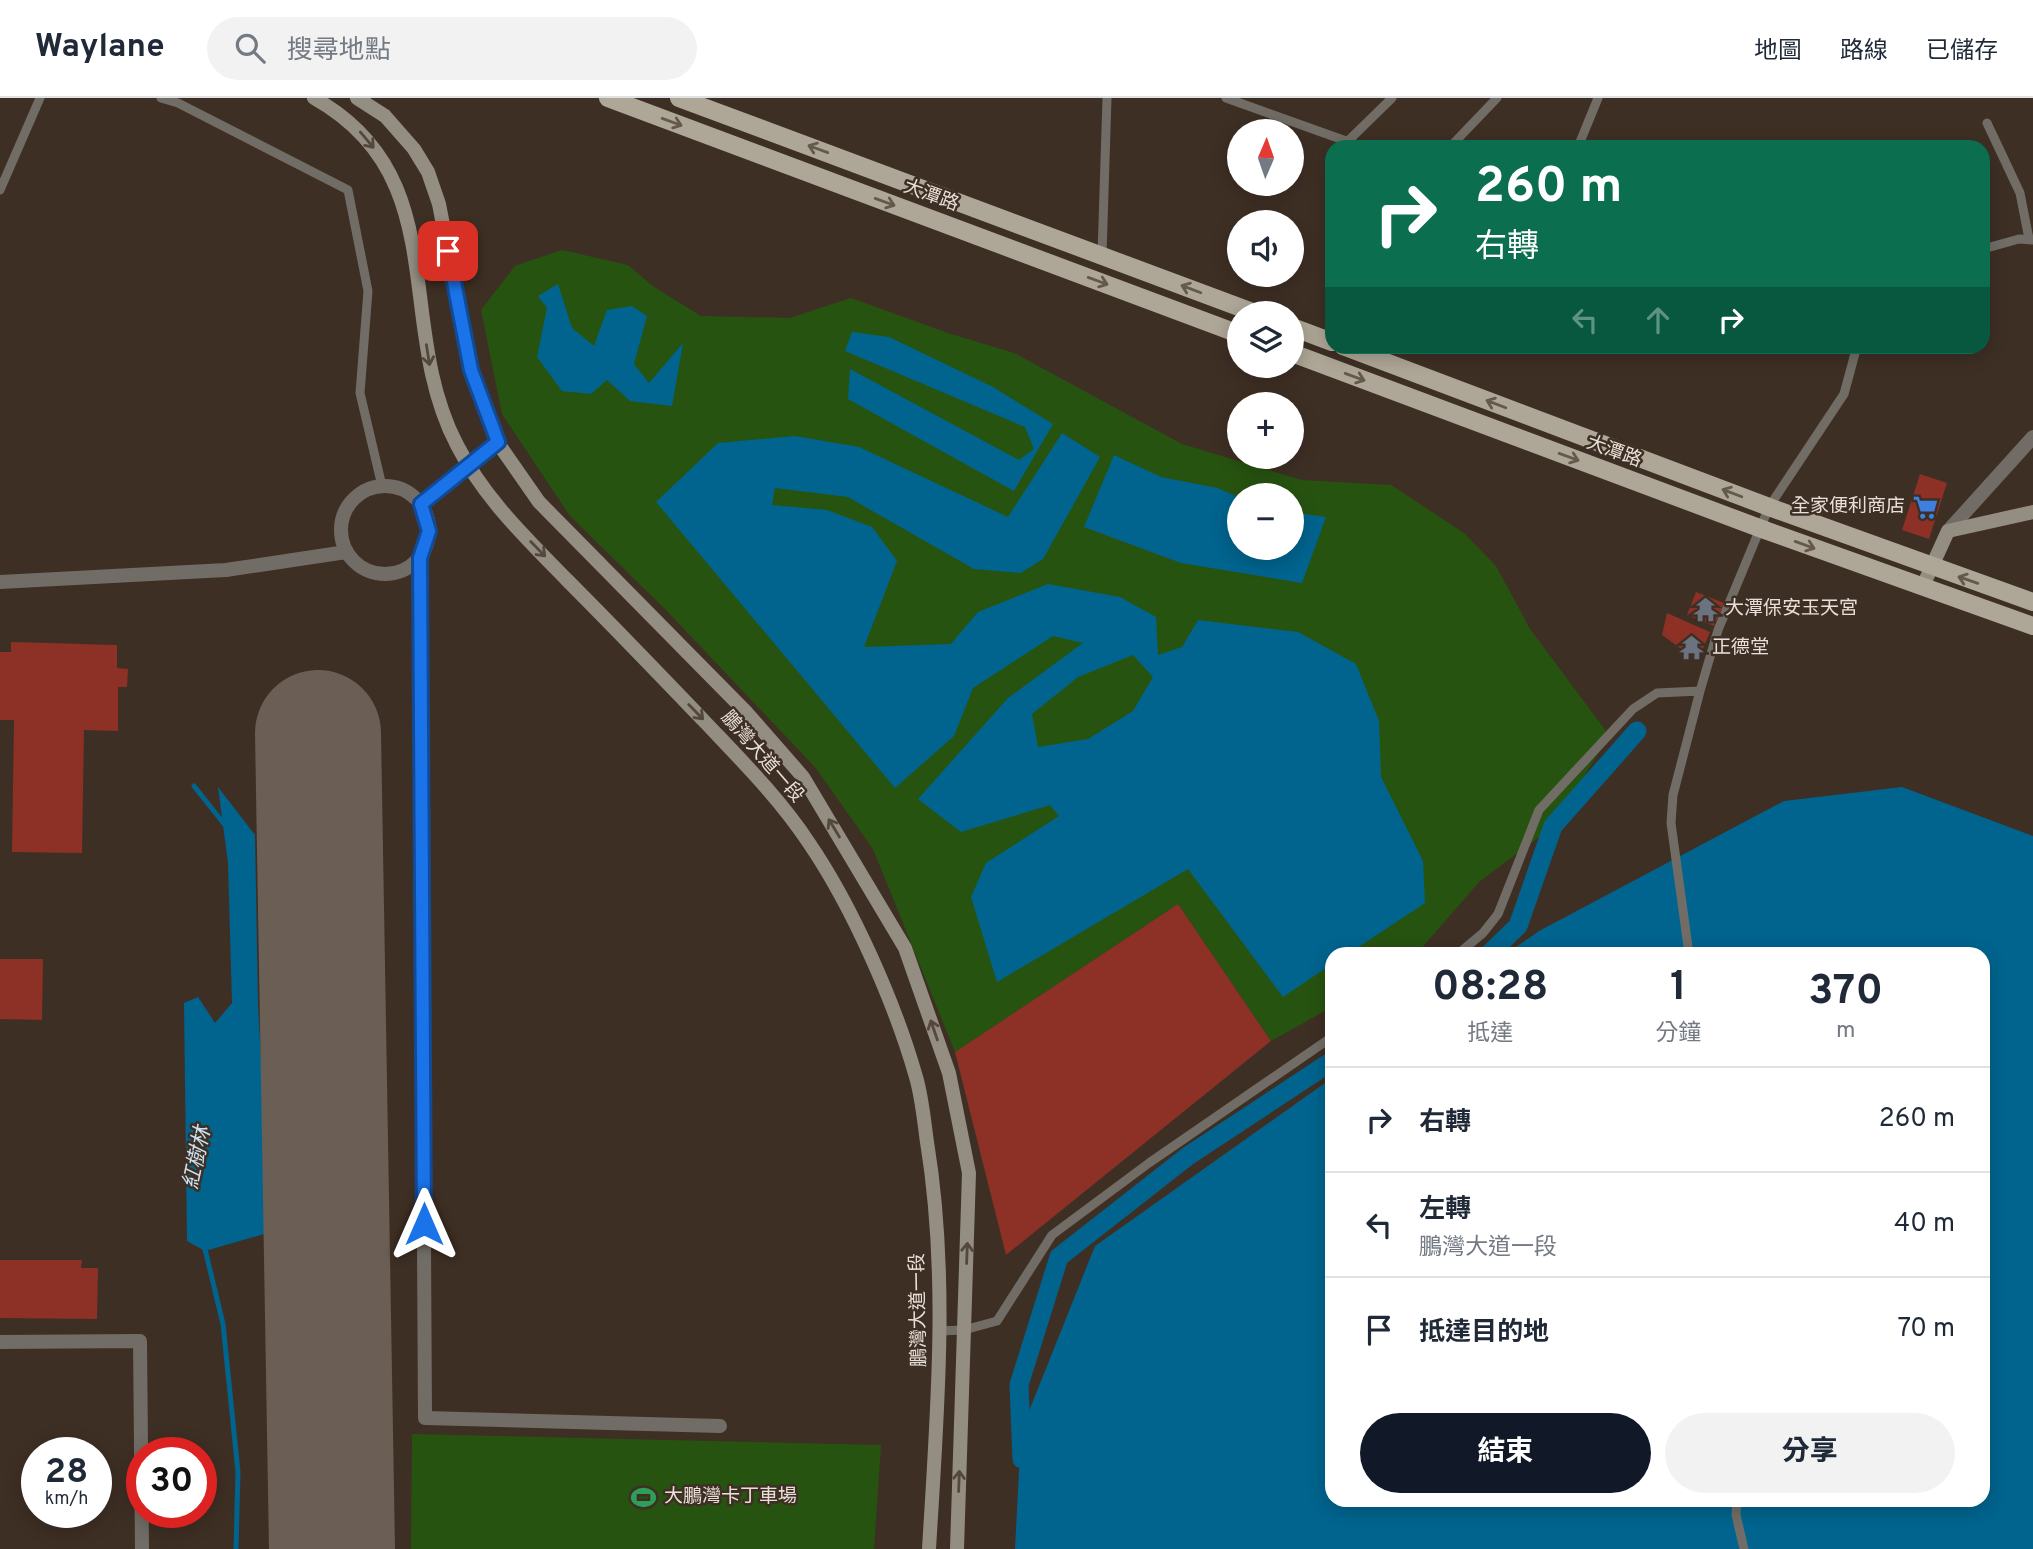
<!DOCTYPE html>
<html lang="zh-TW">
<head>
<meta charset="utf-8">
<style>
	:root { --surface:#fff; --page:#f2f2f3; --text:#1f2937; --muted:#747a83; --line:#e0e1e3; --accent:#111827 }
	body { margin:0; font-family:Overpass,"Noto Sans TC",sans-serif; background:var(--page); color:var(--text); height:100vh; display:flex; flex-direction:column; font-size:26px; white-space:nowrap }
	* { box-sizing:border-box; margin:0 }
	p { font-size:23px; color:var(--muted) }
	.icon { flex:none; width:38px; height:38px; fill:none; stroke:currentColor; stroke-width:2; stroke-linecap:round; stroke-linejoin:round }
	.map { position:relative; flex:1; overflow:hidden }
	.sheet { position:absolute; left:1325px; top:849px; width:665px; height:560px; display:flex; flex-direction:column; background:var(--surface); border-radius:21px; box-shadow:0 4px 18px #0003 }
	.sheet>* { flex:none }
	.top-card { position:absolute; left:1325px; top:42px; width:665px; height:214px; border-radius:21px; box-shadow:0 4px 18px #0003; background:#0b6e4f; color:#fff; overflow:hidden }
	.needle { width:46px; rotate:2deg }
	.buttons { position:absolute; left:1227px; top:21px; display:grid; gap:14px }
	.buttons a { display:grid; place-items:center; width:77px; height:77px; border-radius:50%; background:var(--surface); box-shadow:0 4px 18px #0003; font-size:35px }
	.speed { position:absolute; left:21px; top:1339px; display:flex; gap:14px; font-size:35px; font-weight:700; text-align:center }
	.speed>* { display:grid; place-content:center; width:91px; height:91px; border-radius:50%; background:var(--surface); box-shadow:0 4px 18px #0003; line-height:1 }
	.speed small { font-size:18px; font-weight:400 }
	.speed .limit { border:10px solid #d22; background:#fff; color:#111 }
	.pin { position:absolute; display:grid; place-items:center; width:60px; height:60px; color:#fff; margin:-30px; border-radius:14px; box-shadow:0 4px 10px #0006 }
	.me { position:absolute; width:77px; margin:-38px; rotate:0deg; stroke-linejoin:round; filter:drop-shadow(0 0 5px #0008) }
	.turn { display:flex; align-items:center; gap:24px; height:147px; padding:0 35px; font-size:32px }
	.turn .icon { width:91px; height:91px; stroke-width:2.5 }
	.turn b { display:block; font-size:49px; line-height:60px }
	.lanes { display:flex; align-items:center; height:66px; padding:0 35px; background:#0003; justify-content:center; gap:35px; direction:ltr }
	.lanes .off { opacity:.35 }
	.eta { display:flex; justify-content:space-evenly; align-items:center; height:119px; text-align:center }
	.eta b { font-size:42px; font-weight:700; line-height:49px }
	.cta { display:flex; gap:14px; margin-top:auto; padding:14px 35px }
	.cta a { flex:1; height:80px; border-radius:42px; background:var(--accent); color:#fff; font-size:28px; font-weight:700; line-height:80px; text-align:center }
	.cta a+a { background:var(--page); color:var(--text) }
	ul { padding:0; list-style:none }
	li { display:flex; align-items:center; gap:21px; height:105px; padding:0 35px; border-top:2px solid var(--line) }
	li div { flex:1 }
	li b { display:block; font-size:26px }
	li em { font-style:normal }
	header { display:flex; align-items:center; gap:42px; box-sizing:border-box; height:98px; padding:0 35px; background:var(--surface); border-bottom:2px solid var(--line) }
	header strong { font-size:33px }
	nav { display:flex; gap:38px; margin-inline-start:auto; font-size:24px }
	.search { width:490px; height:63px; background:var(--page); display:flex; align-items:center; gap:18px; box-sizing:border-box; padding:0 24px; border-radius:38px; color:var(--muted); font-size:26px }
	.map>svg:first-child { display:block }
	.green { fill:#275311; fill-rule:evenodd }
	.water { fill:#00648e; fill-rule:evenodd }
	.lines { fill:none; stroke-linecap:round; stroke-linejoin:round }
	.stream { stroke:#00648e; stroke-width:5 }
	.canal { stroke:#00648e; stroke-width:19 }
	.runway { stroke:#6b5e54; stroke-width:126 }
	.building { fill:#8d3025 }
	.lane { stroke:#716d66; stroke-width:9 }
	.street { stroke:#716d66; stroke-width:14 }
	.secondary { stroke:#948e82; stroke-width:14 }
	.primary { stroke:#aea797; stroke-width:18 }
	.oneway { stroke:#65594c }
	.oneway2 { stroke:#54473c }
	.route-casing { stroke:#114b97; stroke-width:18 }
	.route { stroke:#1a73e8; stroke-width:12 }
	.labels { text-anchor:middle; dominant-baseline:central; stroke-width:5; stroke-linejoin:round; paint-order:stroke }
	.street-label { font-size:19px; fill:#e8dfd8; stroke:#3e2f24 }
	.poi-label { font-size:19px; fill:#e8dfd8; stroke:#3e2f24; text-anchor:start }
	.water-label { font-size:21px; font-style:italic; fill:#cae1f0; stroke:#3e2f24 }
</style>
</head>
<body>
<header>
<strong>Waylane</strong>
<div class="search"><svg class="icon" aria-label="search" viewBox="0 0 24 24"><circle cx="10" cy="10" r="6"/><path d="M15 15l6 6"/></svg>搜尋地點</div>
<nav><a>地圖</a><a>路線</a><a>已儲存</a></nav>
</header>
<div class="map">
<svg width="2033" height="1451" viewBox="0 0 2033 1451">
	<rect width="100%" height="100%" fill="#3e2f24"/>
	<path class="green" d="M562,152L628,167L654,189L701,218L790,220L851,200L948,235L1014,255L1182,346L1302,382L1391,387L1464,435L1496,468L1530,531L1609,637L1555,727L1479,784L1420,852L1414,856H1332V909L1271,943L1178,806L955,954L873,751L815,669L665,511L570,418L502,316L481,212L515,168ZM1239,397H1292V450H1239Z
		M412,1336L881,1347L874,1451H411Z"/>
	<path class="water" d="M558,186L572,230L594,248L607,212L632,208L647,218L634,266L649,285L683,245L672,308L630,303L607,282L591,296L562,293L537,259L547,210L538,198Z
		M852,234L889,239L993,289L1053,326L1014,393L848,301L850,271L1019,362L1034,351L1025,329L845,253Z
		M1062,335L1100,359L1043,461L1021,475L974,471L848,399L775,390L772,407L827,412L872,429L897,463L864,549L951,546L978,514L1048,486L1120,499L1156,519L1158,557L1182,549L1198,522L1298,534L1356,566L1379,623L1381,679L1423,763L1425,805L1348,856H1332V866L1283,899L1188,771L997,884L971,799L986,765L1059,718L1050,707L961,734L918,701L1008,600L1083,545L1053,538L973,590L954,638L895,690L656,404L718,345L795,338L859,349L1008,419ZM1133,557L1153,579L1133,613L1088,641L1038,649L1032,616L1078,579Z
		M1114,357L1161,379L1217,390L1239,399V450H1292V414L1326,419L1302,485L1181,465L1084,429Z
		M218,689L255,737L258,907L271,1134L205,1153L187,1143L184,905L198,899L215,925L232,905L228,765Z
		M1902,689L2033,738V1451H1015L1021,1333L1095,1148L1332,980V1402H1983V856H1506L1539,833L1784,703Z"/>
	<g class="lines">
		<path class="stream" d="M194,688L225,727
			M204,1147L223,1226L238,1374L236,1451"/>
		<path class="canal" d="M1489,856L1518,828L1553,728L1637,633
			M1022,1361L1019,1287L1059,1159L1188,1058L1332,963"/>
		<path class="runway" d="M318,635L332,1451"/>
	</g>
	<path class="building" d="M1920,376L1947,385L1929,441L1902,432Z
		M1696,494L1724,505L1714,528L1687,517Z
		M1667,515L1710,534L1698,563L1662,537Z
		M11,544L117,547V570L128,571L127,589H118V633L84,632L82,755L12,754L14,622H0V554H11Z
		M1178,806L1271,943L1006,1157L955,954Z
		M0,861H43L42,922L0,921Z
		M0,1162H82L81,1170H98L97,1221L0,1220Z"/>
	<g class="lines">
		<path class="lane" d="M161,0L178,5L348,92L368,193L360,295L382,388
			M1226,0L1363,49
			M1987,25L2020,95L2029,141
			M1347,44L1392,0
			M1450,49L1497,0
			M1578,49L1598,0
			M0,92L40,0
			M1983,151L2019,141L2033,142
			M1102,157L1107,0
			M1458,856L1483,835L1498,816L1539,712L1633,611L1657,595L1700,593
			M1689,856L1671,725L1673,697L1700,593L1718,532L1769,409L1844,296L1857,248
			M939,1233L964,1232L997,1223L1052,1137L1149,1065L1332,939
			M1737,1402L1736,1417L1744,1451"/>
		<path class="street" d="M341 432a44 44 0 1 1 88 0a44 44 0 1 1-88 0Z
			M421,406L498,344
			M1948,433L2033,339
			M420,460L425,1320L720,1328
			M0,484L226,472L346,454
			M0,1244L140,1243L142,1451"/>
		<path class="secondary" d="M314,0C455,79 393,225 457,347C484,400 526,440 567,482C614,529 660,577 706,625C742,663 780,701 809,745C852,808 895,905 916,979C922,999 924,1023 927,1044C949,1179 937,1316 929,1451
			M357,0L385,18L414,51L428,74L439,106L471,272L500,348L539,404L747,615L803,679L905,850L949,975L969,1075L957,1451
			M1922,490L1948,433L2033,414"/>
		<path class="primary" d="M608,0L1239,236
			M679,0L1255,215
			M1292,229L1332,244
			M1343,248L1769,409L2033,504
			M1292,255L1762,431L2033,528"/>
	</g>
	<defs><path id="oneway-shaft" d="M-6 0H5M1.5-3L5.5 0L1.5 3" fill="none" stroke-width="1.6" stroke-linecap="round" stroke-linejoin="round" transform="scale(1.75)"/></defs>
	<g class="oneway">
		<use href="#oneway-shaft" transform="translate(672 24) rotate(20)"/>
		<use href="#oneway-shaft" transform="translate(818 51) rotate(-160)"/>
		<use href="#oneway-shaft" transform="translate(885 104) rotate(20)"/>
		<use href="#oneway-shaft" transform="translate(1098 183) rotate(20)"/>
		<use href="#oneway-shaft" transform="translate(1191 191) rotate(-159)"/>
		<use href="#oneway-shaft" transform="translate(1355 279) rotate(20)"/>
		<use href="#oneway-shaft" transform="translate(1496 306) rotate(-159)"/>
		<use href="#oneway-shaft" transform="translate(1569 359) rotate(20)"/>
		<use href="#oneway-shaft" transform="translate(1732 395) rotate(-159)"/>
		<use href="#oneway-shaft" transform="translate(1805 447) rotate(20)"/>
		<use href="#oneway-shaft" transform="translate(1968 482) rotate(-161)"/>
	</g>
	<g class="oneway2">
		<use href="#oneway-shaft" transform="translate(367 42) rotate(50)"/>
		<use href="#oneway-shaft" transform="translate(428 257) rotate(81)"/>
		<use href="#oneway-shaft" transform="translate(538 451) rotate(46)"/>
		<use href="#oneway-shaft" transform="translate(696 614) rotate(46)"/>
		<use href="#oneway-shaft" transform="translate(834 730) rotate(-121)"/>
		<use href="#oneway-shaft" transform="translate(934 932) rotate(-109)"/>
		<use href="#oneway-shaft" transform="translate(967 1155) rotate(-88)"/>
		<use href="#oneway-shaft" transform="translate(959 1383) rotate(-88)"/>
	</g>
	<g class="lines">
		<defs>
			<path id="route" d="M424,1126L420,460L429,433L421,406L498,344L471,272L448,153"/>
		</defs>
		<use href="#route" class="route-casing"/>
		<use href="#route" class="route"/>
	</g>
	<defs>
		<symbol id="supermarket-bare" viewBox="-9 -9 18 18"><path d="M-6-5.5h2.5l.6 2H6L4.5 2H-2.5L-4.4-4H-6ZM-1.5 3.2a1.3 1.3 0 1 0 .1 0ZM3 3.2a1.3 1.3 0 1 0 .1 0Z" fill="#3f7fe0" stroke="#3e2f24" stroke-width="2.5" paint-order="stroke"/></symbol>
		<symbol id="temple-bare" viewBox="-9 -9 18 18"><path d="M0-6L5-2H3V0L6.5 2.5H4V6H1.5V3h-3V6H-4V2.5H-6.5L-3 0V-2H-5Z" fill="#6b7280" stroke="#3e2f24" stroke-width="2.5" paint-order="stroke"/></symbol>
		<symbol id="stadium-bare" viewBox="-9 -9 18 18"><path d="M0-5a6.5 5 0 1 0 0 10a6.5 5 0 1 0 0-10ZM-3.5-1.8h7v3.6h-7Z" fill="#2e9e5b" stroke="#3e2f24" stroke-width="2.5" paint-order="stroke"/></symbol>
	</defs>
	<g fill-rule="evenodd">
		<use href="#supermarket-bare" x="1908" y="392" width="35" height="35"/>
		<use href="#temple-bare" x="1688" y="494" width="35" height="35"/>
		<use href="#temple-bare" x="1674" y="532" width="35" height="35"/>
		<use href="#stadium-bare" x="626" y="1382" width="35" height="35"/>
	</g>
	<g class="labels">
		<g class="street-label">
			<text transform="translate(931 98) rotate(20)">大潭路</text>
			<text transform="translate(1614 354) rotate(20)">大潭路</text>
			<text transform="translate(762 659) rotate(49)">鵬灣大道一段</text>
			<text transform="translate(919 1212) rotate(-91)">鵬灣大道一段</text>
		</g>
		<g class="poi-label">
			<text x="1905" y="409" text-anchor="end">全家便利商店</text>
			<text x="1725" y="511">大潭保安玉天宮</text>
			<text x="1712" y="550">正德堂</text>
			<text x="664" y="1399">大鵬灣卡丁車場</text>
		</g>
		<g class="water-label">
			<text transform="translate(198 1060) rotate(-78)">紅樹林</text>
		</g>
	</g>
</svg>
<div class="buttons">
<a><svg class="needle" viewBox="-14 -14 28 28"><path d="M0-13l5 13h-10z" fill="#e53935"/><path d="M0 13l5-13h-10z" fill="#747a83"/></svg></a>
<a><svg class="icon" aria-label="sound" viewBox="0 0 24 24"><path d="M4 9h4l5-4v14l-5-4H4zM17 9q2 3 0 6"/></svg></a>
<a><svg class="icon" aria-label="layers" viewBox="0 0 24 24"><path d="M12 4l9 5-9 5-9-5zM3 14l9 5 9-5"/></svg></a>
<a>+</a>
<a>−</a>
</div>
<div class="speed"><div>28<small>km/h</small></div><div class="limit">30</div></div>
<div class="pin" style="left:448px;top:153px;background:#d93025"><svg class="icon" aria-label="arrive" viewBox="0 0 24 24"><path d="M6 21V4h12l-3 4 3 4H6"/></svg></div>
<svg class="me" style="left:424px;top:1126px" viewBox="-20 -20 40 40"><path d="M0-17L14 15 0 8-14 15z" fill="#1a73e8" stroke="#fff" stroke-width="4"/></svg>
<div class="top-card">
<div class="turn"><svg class="icon" aria-label="right" viewBox="0 0 24 24"><path d="M7 20v-9h11M14 6l5 5-5 5"/></svg><div><b>260 m</b>右轉</div></div>
<div class="lanes"><svg class="icon off" aria-label="left" viewBox="0 0 24 24"><path d="M17 20v-9H6M10 6l-5 5 5 5"/></svg><svg class="icon off" aria-label="ahead" viewBox="0 0 24 24"><path d="M12 20V5M6 11l6-6 6 6"/></svg><svg class="icon" aria-label="right" viewBox="0 0 24 24"><path d="M7 20v-9h11M14 6l5 5-5 5"/></svg></div>
</div>
<section class="sheet">
<div class="eta">
<div><b>08:28</b><p>抵達</p></div>
<div><b>1</b><p>分鐘</p></div>
<div><b>370</b><p>m</p></div>
</div>
<ul>
<li><svg class="icon" aria-label="right" viewBox="0 0 24 24"><path d="M7 20v-9h11M14 6l5 5-5 5"/></svg><div><b>右轉</b></div><em>260 m</em></li>
<li><svg class="icon" aria-label="left" viewBox="0 0 24 24"><path d="M17 20v-9H6M10 6l-5 5 5 5"/></svg><div><b>左轉</b><p>鵬灣大道一段</p></div><em>40 m</em></li>
<li><svg class="icon" aria-label="arrive" viewBox="0 0 24 24"><path d="M6 21V4h12l-3 4 3 4H6"/></svg><div><b>抵達目的地</b></div><em>70 m</em></li>
</ul>
<div class="cta"><a>結束</a><a>分享</a></div>
</section>
</div>
</body>
</html>
